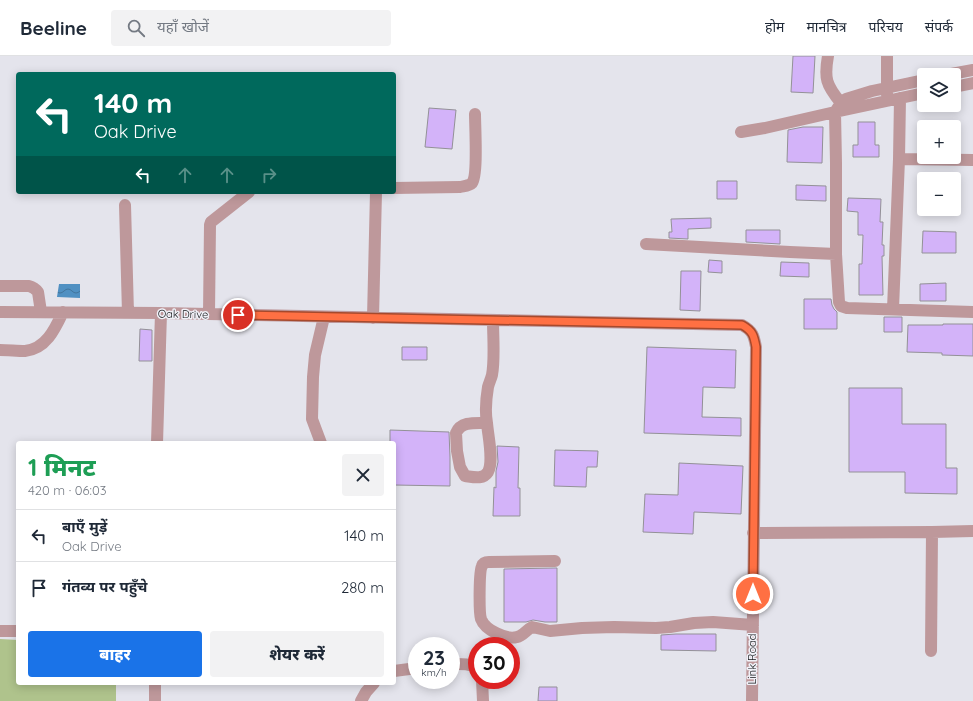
<!DOCTYPE html>
<html lang="hi">
<head>
<meta charset="utf-8">
<style>
	:root { --surface:#fff; --page:#f2f2f3; --text:#1f2937; --muted:#747a83; --line:#e0e1e3; --accent:#1a73e8 }
	body { margin:0; font-family:Quicksand,"Noto Sans Devanagari",sans-serif; background:var(--page); color:var(--text); height:100vh; display:flex; flex-direction:column; font-size:15px; white-space:nowrap }
	* { box-sizing:border-box; margin:0 }
	p { font-size:13px; color:var(--muted) }
	.icon { flex:none; width:22px; height:22px; fill:none; stroke:currentColor; stroke-width:2; stroke-linecap:round; stroke-linejoin:round }
	.map { position:relative; flex:1; overflow:hidden }
	.drawer { position:absolute; left:16px; top:385px; width:380px; height:244px; display:flex; flex-direction:column; background:var(--surface); border-radius:4px; box-shadow:0 2px 10px #0003 }
	.drawer>* { flex:none }
	.top-card { position:absolute; left:16px; top:16px; width:380px; height:122px; border-radius:4px; box-shadow:0 2px 10px #0003; background:#00695c; color:#fff; overflow:hidden }
	.tools { position:absolute; left:917px; top:12px; display:grid; gap:8px }
	.tools a { display:grid; place-items:center; width:44px; height:44px; border-radius:4px; background:var(--surface); box-shadow:0 2px 10px #0003; font-size:20px }
	.speed { position:absolute; left:408px; top:581px; display:flex; gap:8px; font-size:20px; font-weight:700; text-align:center }
	.speed>* { display:grid; place-content:center; width:52px; height:52px; border-radius:50%; background:var(--surface); box-shadow:0 2px 10px #0003; line-height:1 }
	.speed small { font-size:10px; font-weight:400 }
	.speed .limit { border:6px solid #d22; background:#fff; color:#111 }
	.pin { position:absolute; display:grid; place-items:center; width:34px; height:34px; color:#fff; margin:-17px; border:2px solid #fff; border-radius:50%; box-shadow:0 1px 4px #0007 }
	.me { position:absolute; width:44px; margin:-22px; rotate:0deg; stroke-linejoin:round; filter:drop-shadow(0 0 3px #0008) }
	.turn { display:flex; align-items:center; gap:14px; height:84px; padding:0 12px; font-size:18px }
	.turn .icon { width:52px; height:52px; stroke-width:2.5 }
	.turn b { display:block; font-size:28px; line-height:34px }
	.lanes { display:flex; align-items:center; height:38px; padding:0 12px; background:#0003; justify-content:center; gap:20px; direction:ltr }
	.lanes .off { opacity:.35 }
	.round { display:grid; place-items:center; flex:none; width:42px; height:42px; border-radius:4px; background:var(--page) }
	.head { display:flex; align-items:center; justify-content:space-between; height:68px; padding:0 12px }
	h1 { font-size:24px; font-weight:800; line-height:30px; color:#1e9e55 }
	.primary-button { display:flex; gap:8px; margin-top:auto; padding:8px 12px }
	.primary-button a { flex:1; height:46px; border-radius:4px; background:var(--accent); color:#fff; font-size:16px; font-weight:800; line-height:46px; text-align:center }
	.primary-button a+a { background:var(--page); color:var(--text) }
	ul { padding:0; list-style:none }
	li { display:flex; align-items:center; gap:12px; height:52px; padding:0 12px; border-top:1px solid var(--line) }
	li div { flex:1 }
	li b { display:block; font-size:15px }
	li em { font-style:normal }
	header { display:flex; align-items:center; gap:24px; box-sizing:border-box; height:56px; padding:0 20px; background:var(--surface); border-bottom:1px solid var(--line) }
	header strong { font-size:19px }
	nav { display:flex; gap:22px; margin-inline-start:auto; font-size:14px }
	.search { width:280px; height:36px; background:var(--page); display:flex; align-items:center; gap:10px; box-sizing:border-box; padding:0 14px; border-radius:4px; color:var(--muted); font-size:15px }
	.map>svg:first-child { display:block }
	.grass { fill:#afc38c }
	.water { fill:url(#water-waves) }
	.building { fill:#d3b3f9; stroke:#939197 }
	.lines { fill:none; stroke-linecap:round; stroke-linejoin:round }
	.street { stroke:#be989b; stroke-width:12 }
	.route-casing { stroke:#a6492c; stroke-width:10 }
	.route { stroke:#ff7043; stroke-width:7 }
	.labels { text-anchor:middle; dominant-baseline:central; stroke-width:3; stroke-linejoin:round; paint-order:stroke }
	.street-label { font-size:11px; fill:#121315; stroke:#f1f2f9 }
</style>
</head>
<body>
<header>
<strong>Beeline</strong>
<div class="search"><svg class="icon" aria-label="search" viewBox="0 0 24 24"><circle cx="10" cy="10" r="6"/><path d="M15 15l6 6"/></svg>यहाँ खोजें</div>
<nav><a>होम</a><a>मानचित्र</a><a>परिचय</a><a>संपर्क</a></nav>
</header>
<div class="map">
<svg width="973" height="645" viewBox="0 0 973 645">
	<defs>
		<pattern id="water-waves" width="16" height="10" patternUnits="userSpaceOnUse"><rect width="16" height="10" fill="#5090c2"/><path d="M0 5q4-4 8 0t8 0" fill="none" stroke="#41749c"/></pattern>
	</defs>
	<rect width="100%" height="100%" fill="#e4e4ec"/>
	<path class="grass" d="M0,583L18,584V627H116V645H0Z"/>
	<path class="water" d="M59,228H80V242L57,241Z"/>
	<path class="building" d="M793,0H815L813,37L791,36Z
		M429,52L456,54L452,93L425,91Z
		M858,66H875V89H879V101H853V89H858Z
		M803,71H823L822,107L787,106L788,74Z
		M717,125H737V143H717Z
		M796,129L826,130V145L796,144Z
		M848,142L881,143L880,166H883L882,189H884V200H882L883,239H859V208H862L863,179H858V156L847,155Z
		M711,162V172L688,173V183L669,182V176H672L671,163Z
		M746,174H780V188L746,186Z
		M923,175L956,176V197H922Z
		M709,204L722,205V217L708,216Z
		M781,206L809,207V221L780,220Z
		M681,215H701L700,255L680,254Z
		M946,227V245H920V228Z
		M804,243H831L832,249L834,253L837,256V273H804Z
		M884,261H902V276H884Z
		M943,268H973V300L942,299V297L907,296L908,269H943Z
		M140,273L152,274V305H139Z
		M402,291H427V304H402Z
		M647,291L736,294L735,332L703,331L702,361L741,362V380L644,377Z
		M849,332H902V368H946V412H957V438L905,437V416H849Z
		M390,374L449,376L450,401V430L394,429V387H390Z
		M497,390L519,391L518,432H520V460H493L494,431L496,432V415L498,406Z
		M555,394L598,395L597,411H587L586,431L554,430Z
		M679,407L743,410L741,458L694,456L693,478L643,476L645,438L678,439Z
		M555,512H557V566H545L533,564L526,566H504V513Z
		M676,578H716V595L661,594V579Z
		M539,631H557V645H538Z"/>
	<g class="lines">
		<path class="street" d="M828,0C824,22 826,29 841,47
			M946,19L973,14
			M924,24L872,35L846,43L841,47L835,56L836,107V198L839,246L841,250L847,252L973,256
			M954,31L973,27
			M887,39V0
			M741,76L765,72L835,56L924,37
			M899,103L973,104
			M394,132L460,131C464,130 469,130 472,127C478,120 475,70 475,58
			M125,149L128,257
			M646,188L790,196L836,198
			M0,230H29C33,231 35,232 38,236L41,256
			M893,253L899,103L900,42
			M0,256L161,257L742,269C753,275 754,280 756,291L752,645
			M209,258L210,169L211,166L249,136
			M373,262L376,136
			M0,294C8,294 17,295 25,295C46,293 55,273 63,256
			M487,367C476,367 461,365 456,377L457,395L460,411L465,420C473,421 483,424 488,416C494,405 488,380 487,367C485,356 486,343 488,331C489,327 491,323 492,319C495,303 493,281 493,264
			M157,387L161,257
			M321,387L312,363L313,321L315,299L324,261
			M753,477L932,476L973,475
			M555,505L489,506C485,506 483,507 482,510C479,515 479,557 481,563C485,574 506,584 517,581C523,580 526,574 532,571L550,575L582,572L614,571L656,572L670,571L694,567L713,566L753,569
			M0,575H18
			M931,595L932,476
			M451,608C461,608 468,607 477,612
			M394,615L417,612
			M482,624L483,645
			M155,645V627
			M361,645L366,636L374,627"/>
	</g>
	<g class="lines">
		<defs>
			<path id="route" d="M238,259L742,269C753,275 754,280 756,291L753,538"/>
		</defs>
		<use href="#route" class="route-casing"/>
		<use href="#route" class="route"/>
	</g>
	<g class="labels">
		<g class="street-label">
			<text transform="translate(183 258) rotate(1)">Oak Drive</text>
			<text transform="translate(752 603) rotate(-90)">Link Road</text>
		</g>
	</g>
</svg>
<div class="tools">
<a><svg class="icon" aria-label="layers" viewBox="0 0 24 24"><path d="M12 4l9 5-9 5-9-5zM3 14l9 5 9-5"/></svg></a>
<a>+</a>
<a>−</a>
</div>
<div class="speed"><div>23<small>km/h</small></div><div class="limit">30</div></div>
<div class="pin" style="left:238px;top:259px;background:#d93025"><svg class="icon" aria-label="arrive" viewBox="0 0 24 24"><path d="M6 21V4h12l-3 4 3 4H6"/></svg></div>
<svg class="me" style="left:753px;top:538px" viewBox="-20 -20 40 40"><circle r="17" fill="#ff7043" stroke="#fff" stroke-width="3"/><path d="M0-11L8 9 0 5-8 9z" fill="#fff"/></svg>
<div class="top-card">
<div class="turn"><svg class="icon" aria-label="left" viewBox="0 0 24 24"><path d="M17 20v-9H6M10 6l-5 5 5 5"/></svg><div><b>140 m</b>Oak Drive</div></div>
<div class="lanes"><svg class="icon" aria-label="left" viewBox="0 0 24 24"><path d="M17 20v-9H6M10 6l-5 5 5 5"/></svg><svg class="icon off" aria-label="ahead" viewBox="0 0 24 24"><path d="M12 20V5M6 11l6-6 6 6"/></svg><svg class="icon off" aria-label="ahead" viewBox="0 0 24 24"><path d="M12 20V5M6 11l6-6 6 6"/></svg><svg class="icon off" aria-label="right" viewBox="0 0 24 24"><path d="M7 20v-9h11M14 6l5 5-5 5"/></svg></div>
</div>
<section class="drawer">
<div class="head"><div><h1>1 मिनट</h1><p>420 m · 06:03</p></div><a class="round"><svg class="icon" aria-label="close" viewBox="0 0 24 24"><path d="M6 6l12 12M18 6L6 18"/></svg></a></div>
<ul>
<li><svg class="icon" aria-label="left" viewBox="0 0 24 24"><path d="M17 20v-9H6M10 6l-5 5 5 5"/></svg><div><b>बाएँ मुड़ें</b><p>Oak Drive</p></div><em>140 m</em></li>
<li><svg class="icon" aria-label="arrive" viewBox="0 0 24 24"><path d="M6 21V4h12l-3 4 3 4H6"/></svg><div><b>गंतव्य पर पहुँचे</b></div><em>280 m</em></li>
</ul>
<div class="primary-button"><a>बाहर</a><a>शेयर करें</a></div>
</section>
</div>
</body>
</html>
